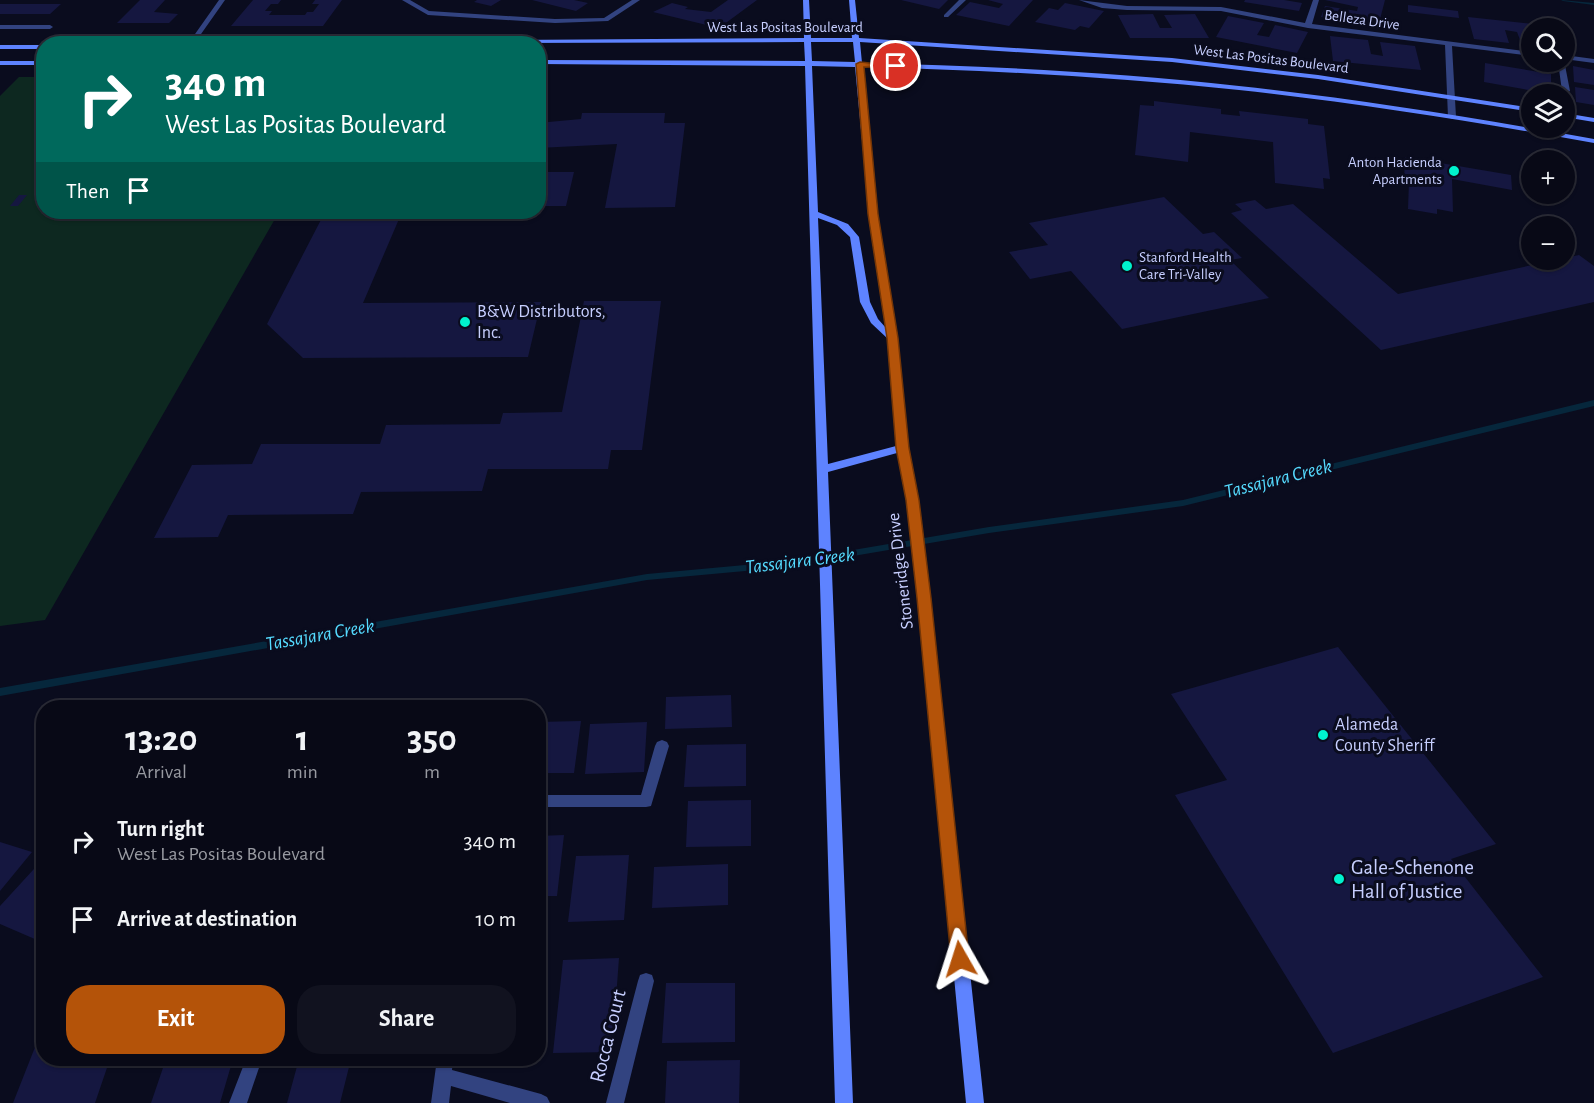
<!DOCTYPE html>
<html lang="en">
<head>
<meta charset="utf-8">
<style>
	:root { --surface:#080916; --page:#11121f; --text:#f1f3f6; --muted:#989aa1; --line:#292a35; --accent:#b45309 }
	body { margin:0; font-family:"Alegreya Sans",sans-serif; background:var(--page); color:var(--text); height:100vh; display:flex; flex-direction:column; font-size:22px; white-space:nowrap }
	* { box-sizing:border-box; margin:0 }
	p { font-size:20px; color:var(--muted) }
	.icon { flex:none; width:33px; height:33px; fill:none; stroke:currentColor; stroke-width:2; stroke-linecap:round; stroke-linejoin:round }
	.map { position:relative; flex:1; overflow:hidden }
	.drawer { position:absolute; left:36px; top:700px; width:510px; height:366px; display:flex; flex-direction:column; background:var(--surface); border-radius:24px; box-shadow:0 2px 4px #0004,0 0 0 2px var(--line) }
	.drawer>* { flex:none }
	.top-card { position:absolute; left:36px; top:36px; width:510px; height:183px; border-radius:24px; box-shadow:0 2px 4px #0004,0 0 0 2px var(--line); background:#00695c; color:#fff; overflow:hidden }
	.controls { position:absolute; left:1521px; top:18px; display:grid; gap:12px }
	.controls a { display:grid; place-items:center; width:54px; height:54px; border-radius:50%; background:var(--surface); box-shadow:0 2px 4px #0004,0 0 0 2px var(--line); font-size:30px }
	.pin { position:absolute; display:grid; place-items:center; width:51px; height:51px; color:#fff; margin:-26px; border:3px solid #fff; border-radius:50%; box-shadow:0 2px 6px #0007 }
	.me { position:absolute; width:66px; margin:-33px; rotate:354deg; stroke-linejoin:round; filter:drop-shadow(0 0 4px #0008) }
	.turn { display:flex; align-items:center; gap:21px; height:126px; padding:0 30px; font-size:27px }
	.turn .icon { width:78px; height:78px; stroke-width:2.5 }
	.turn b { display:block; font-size:42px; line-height:51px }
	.then { display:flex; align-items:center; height:57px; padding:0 30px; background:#0003; gap:12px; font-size:22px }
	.eta { display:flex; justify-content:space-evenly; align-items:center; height:102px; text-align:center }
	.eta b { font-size:36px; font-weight:600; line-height:42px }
	.primary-button { display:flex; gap:12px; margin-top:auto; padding:12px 30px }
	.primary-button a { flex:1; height:69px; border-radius:24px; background:var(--accent); color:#fff; font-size:24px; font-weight:600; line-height:69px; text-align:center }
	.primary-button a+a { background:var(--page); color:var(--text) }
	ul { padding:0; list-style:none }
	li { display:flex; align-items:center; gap:18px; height:78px; padding:0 30px }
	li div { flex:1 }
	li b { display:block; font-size:22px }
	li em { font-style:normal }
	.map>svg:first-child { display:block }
	.green { fill:#0d2820 }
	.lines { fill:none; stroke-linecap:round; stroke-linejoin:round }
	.stream { fill:#06273c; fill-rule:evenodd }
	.building { fill:#151740 }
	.minor { fill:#324380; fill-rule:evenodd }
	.secondary { fill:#5e83ff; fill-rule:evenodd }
	.route { fill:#b45309; stroke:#753606; stroke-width:1.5 }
	.poi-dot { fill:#00f2ce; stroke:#0a0c1e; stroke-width:2 }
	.labels { text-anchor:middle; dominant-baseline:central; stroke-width:6; stroke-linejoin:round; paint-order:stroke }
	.far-street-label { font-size:15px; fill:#c7cfff; stroke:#0a0c1e }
	.far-poi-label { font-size:15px; fill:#c7cfff; stroke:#0a0c1e; text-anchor:end }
	.poi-label { font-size:18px; fill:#c7cfff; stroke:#0a0c1e; text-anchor:start }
	.street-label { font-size:18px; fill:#c7cfff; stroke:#0a0c1e }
	.water-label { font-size:20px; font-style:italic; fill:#55dbff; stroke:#0a0c1e }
	.near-poi-label { font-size:21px; fill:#c7cfff; stroke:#0a0c1e; text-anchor:start }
	.near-street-label { font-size:21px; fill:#c7cfff; stroke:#0a0c1e }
</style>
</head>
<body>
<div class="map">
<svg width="1594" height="1103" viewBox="0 0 1594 1103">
	<rect width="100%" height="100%" fill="#0a0c1e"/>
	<path class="green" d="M19,77H43L44,203L41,206H43L44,212H279L45,620L0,626V96Z"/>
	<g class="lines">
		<path class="stream" d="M1561,0L1594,3V5L1563,1Z
			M1594,400V406L1183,506L989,533L788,567L647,580L0,696V688L647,574L788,561L989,527L1183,500Z"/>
	</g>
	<path class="building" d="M140,0H165L154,12L178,14L169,23H117Z
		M253,0H281L278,4H271L265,11H272L269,15H305L307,12H313L319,4H312L315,0H342L323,26H231Z
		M477,0H501L491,6L474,2Z
		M532,0H574L588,3L576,11Z
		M728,0H757L719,28L653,12L672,3L688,7L685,9L711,12Z
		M901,0H948L939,9Z
		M988,0H1033L1009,26L956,15L970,2L999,8L1003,4Z
		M1245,0H1284L1302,3L1299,11L1244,2Z
		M1325,0H1385L1378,27L1321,17L1325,6L1357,11L1358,7Z
		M1065,3L1104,11L1089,28L1080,26L1075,30L1035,22L1049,8L1058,10Z
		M0,4H61L50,14H0Z
		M1408,5L1458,11L1459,18L1408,12Z
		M1153,14L1160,28H1172L1164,15L1195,14L1209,38H1130L1118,15Z
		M1228,16L1264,23L1257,35L1269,37L1275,25L1308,32L1297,53L1216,37Z
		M1468,17L1552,26L1553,28H1532V47L1522,45L1517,32L1505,30L1509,43L1474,39Z
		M1330,36L1368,40L1371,54L1383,56L1380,42L1415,46L1421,70L1333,61Z
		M1485,63L1551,74V94L1484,82Z
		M1573,66L1594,70V85L1574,82Z
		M1575,87L1594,90V105L1576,102Z
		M1154,101L1221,109V114L1240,116L1239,111L1308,119V124L1324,126L1330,179L1323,178L1324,189L1275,183L1273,142L1190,132L1188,162L1135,155L1140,105L1154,106Z
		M582,113H665L664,123H685L675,207L605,208L617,144L538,148V123L581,119Z
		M1405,157L1511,175L1512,190L1452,179L1453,212L1437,209V214L1408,209L1409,181H1404Z
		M538,172H574L566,206H538Z
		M19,195H27L18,206H10Z
		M1164,197L1203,234L1214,232L1242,258L1230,260L1269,298L1122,329L1071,271L1030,279L1009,252L1048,245L1029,223Z
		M1255,200L1266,209L1293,204L1398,294L1579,255L1594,266V302L1381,350L1231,213L1242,210L1235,204Z
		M325,212H402L363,303L541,302L528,357L303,358L267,324Z
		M584,301H661L642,450H611L608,469H488L482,491L361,492L353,514L228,515L218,537L154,538L192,465L252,464L261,444H380L386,425L500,424L503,413L562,412Z
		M1338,647L1496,844L1451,859L1543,977L1333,1053L1175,795L1227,780L1171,694Z
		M731,695L732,727L665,729L666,697Z
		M581,721L574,773H538V722Z
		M647,722L644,772L585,774L590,724Z
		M746,744V786L684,787L687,745Z
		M751,800V846L686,847L688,801Z
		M564,835L557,896H538V836Z
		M0,842L32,852L0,891Z
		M629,855L624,920L568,922L576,856Z
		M44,858V943L0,924V906Z
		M728,864V905L652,908L654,867Z
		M538,938H546L540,976H538Z
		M619,958L612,1052L553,1053L563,960Z
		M666,983H735V1042L662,1043Z
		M41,1032H44V1059H110L95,1103H13Z
		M166,1059H233L220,1103H151Z
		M299,1059H351L340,1103H287Z
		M740,1060L739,1103H665L667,1061Z"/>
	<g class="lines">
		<path class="minor" d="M219,0H225L194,44H188Z
			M402,0H410L429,11L555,19L604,18L632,0H640L608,21L555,23L428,15Z
			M959,0H966L948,17H944V15Z
			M1079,0L1127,6L1221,7L1305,23L1313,0H1319L1312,24L1532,52V56L1452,46L1456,117L1452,119L1448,117L1445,45L1308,28L1221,11L1127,10L1102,8Z
			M0,25H50L53,27L50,29H0Z
			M1564,55L1594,59V63L1564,59Z
			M1564,60L1570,91L1566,93L1562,91L1558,62Z
			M662,740L667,742L669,746L651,806L646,807H538V795H641L655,746L657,742Z
			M646,973L652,975L654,981L624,1103H606L638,981L640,975Z
			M246,1059H262L247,1103H229Z
			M437,1059H453L452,1070L541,1094L547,1097L550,1103H510L451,1086L449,1103H431Z"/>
		<path class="secondary" d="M803,0H809L811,38H852L849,0H855L859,38L1172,58L1318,75L1532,108V112L1318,79L1172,62L860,42L862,63C988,66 1113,72 1239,86C1358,99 1476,118 1594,139V143C1476,122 1358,103 1239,90C1114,77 988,70 862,67L877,214L898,338L907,448L918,500L930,598L984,1103H966L918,598L906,500L897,453L828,472L853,1103H835L805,66L538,64V60L805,61L804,42L175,44L178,42L804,38ZM811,42H853L855,62L812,61ZM812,66L855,67L869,214L886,328L878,319L870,302L859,237L848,224L818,212ZM818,218L837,225L850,237L860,302L871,323L888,339L896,446L828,464Z
			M0,45H44V49H0Z
			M0,61H44V65H0Z
			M1564,113L1594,118V122L1564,117Z"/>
	</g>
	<path class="route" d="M860,62L900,66L896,69L864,67L878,214L898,338L909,448L919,500L931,598L969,959L967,965L960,968L954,965L951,959L917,598L906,500L896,448L887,338L868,214L856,64Z"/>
	<g class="poi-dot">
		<circle cx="1454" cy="171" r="6"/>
		<circle cx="1127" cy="266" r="6"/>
		<circle cx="465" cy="322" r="6"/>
		<circle cx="1323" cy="735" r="6"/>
		<circle cx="1339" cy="879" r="6"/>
	</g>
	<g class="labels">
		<g class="far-street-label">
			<text transform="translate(1362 20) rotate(8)">Belleza Drive</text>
			<text x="785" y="27">West Las Positas Boulevard</text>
			<text transform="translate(1271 59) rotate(7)">West Las Positas Boulevard</text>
		</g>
		<g class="far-poi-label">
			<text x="1442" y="162">Anton Hacienda<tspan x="1442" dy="17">Apartments</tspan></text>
			<text x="1139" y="257" text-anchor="start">Stanford Health<tspan x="1139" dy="17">Care Tri-Valley</tspan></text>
		</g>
		<g class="poi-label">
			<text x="477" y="312">B&amp;W Distributors,<tspan x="477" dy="21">Inc.</tspan></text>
			<text x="1335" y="725">Alameda<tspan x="1335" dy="21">County Sheriff</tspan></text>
		</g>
		<g class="street-label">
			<text transform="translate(901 571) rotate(-97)">Stoneridge Drive</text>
		</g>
		<g class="water-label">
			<text transform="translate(1278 479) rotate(-14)">Tassajara Creek</text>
			<text transform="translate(800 561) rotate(-7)">Tassajara Creek</text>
			<text transform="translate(320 635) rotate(-10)">Tassajara Creek</text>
		</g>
		<g class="near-poi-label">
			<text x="1351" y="867">Gale-Schenone<tspan x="1351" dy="24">Hall of Justice</tspan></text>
		</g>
		<g class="near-street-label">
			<text transform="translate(608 1036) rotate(-76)">Rocca Court</text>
		</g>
	</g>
</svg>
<div class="controls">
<a><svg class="icon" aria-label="search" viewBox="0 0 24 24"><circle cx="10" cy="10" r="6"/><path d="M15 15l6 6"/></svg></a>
<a><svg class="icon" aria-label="layers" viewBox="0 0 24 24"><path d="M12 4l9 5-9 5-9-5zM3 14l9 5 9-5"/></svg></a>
<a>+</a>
<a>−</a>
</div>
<div class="pin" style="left:896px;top:66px;background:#d93025"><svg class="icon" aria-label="arrive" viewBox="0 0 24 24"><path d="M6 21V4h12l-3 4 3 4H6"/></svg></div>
<svg class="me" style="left:960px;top:959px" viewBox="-20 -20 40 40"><path d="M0-17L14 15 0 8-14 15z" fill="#b45309" stroke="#fff" stroke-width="4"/></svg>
<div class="top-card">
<div class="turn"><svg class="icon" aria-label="right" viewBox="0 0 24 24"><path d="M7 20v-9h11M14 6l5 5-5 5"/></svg><div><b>340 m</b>West Las Positas Boulevard</div></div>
<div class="then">Then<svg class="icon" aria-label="arrive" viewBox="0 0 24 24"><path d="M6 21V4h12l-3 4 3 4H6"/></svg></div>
</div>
<section class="drawer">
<div class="eta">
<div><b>13:20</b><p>Arrival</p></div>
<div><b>1</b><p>min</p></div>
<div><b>350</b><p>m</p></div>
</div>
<ul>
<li><svg class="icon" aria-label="right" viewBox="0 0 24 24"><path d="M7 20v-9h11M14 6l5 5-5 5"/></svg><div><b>Turn right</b><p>West Las Positas Boulevard</p></div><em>340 m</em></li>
<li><svg class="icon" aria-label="arrive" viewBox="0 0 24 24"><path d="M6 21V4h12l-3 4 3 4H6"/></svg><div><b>Arrive at destination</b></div><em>10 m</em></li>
</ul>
<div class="primary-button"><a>Exit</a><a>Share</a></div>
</section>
</div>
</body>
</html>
